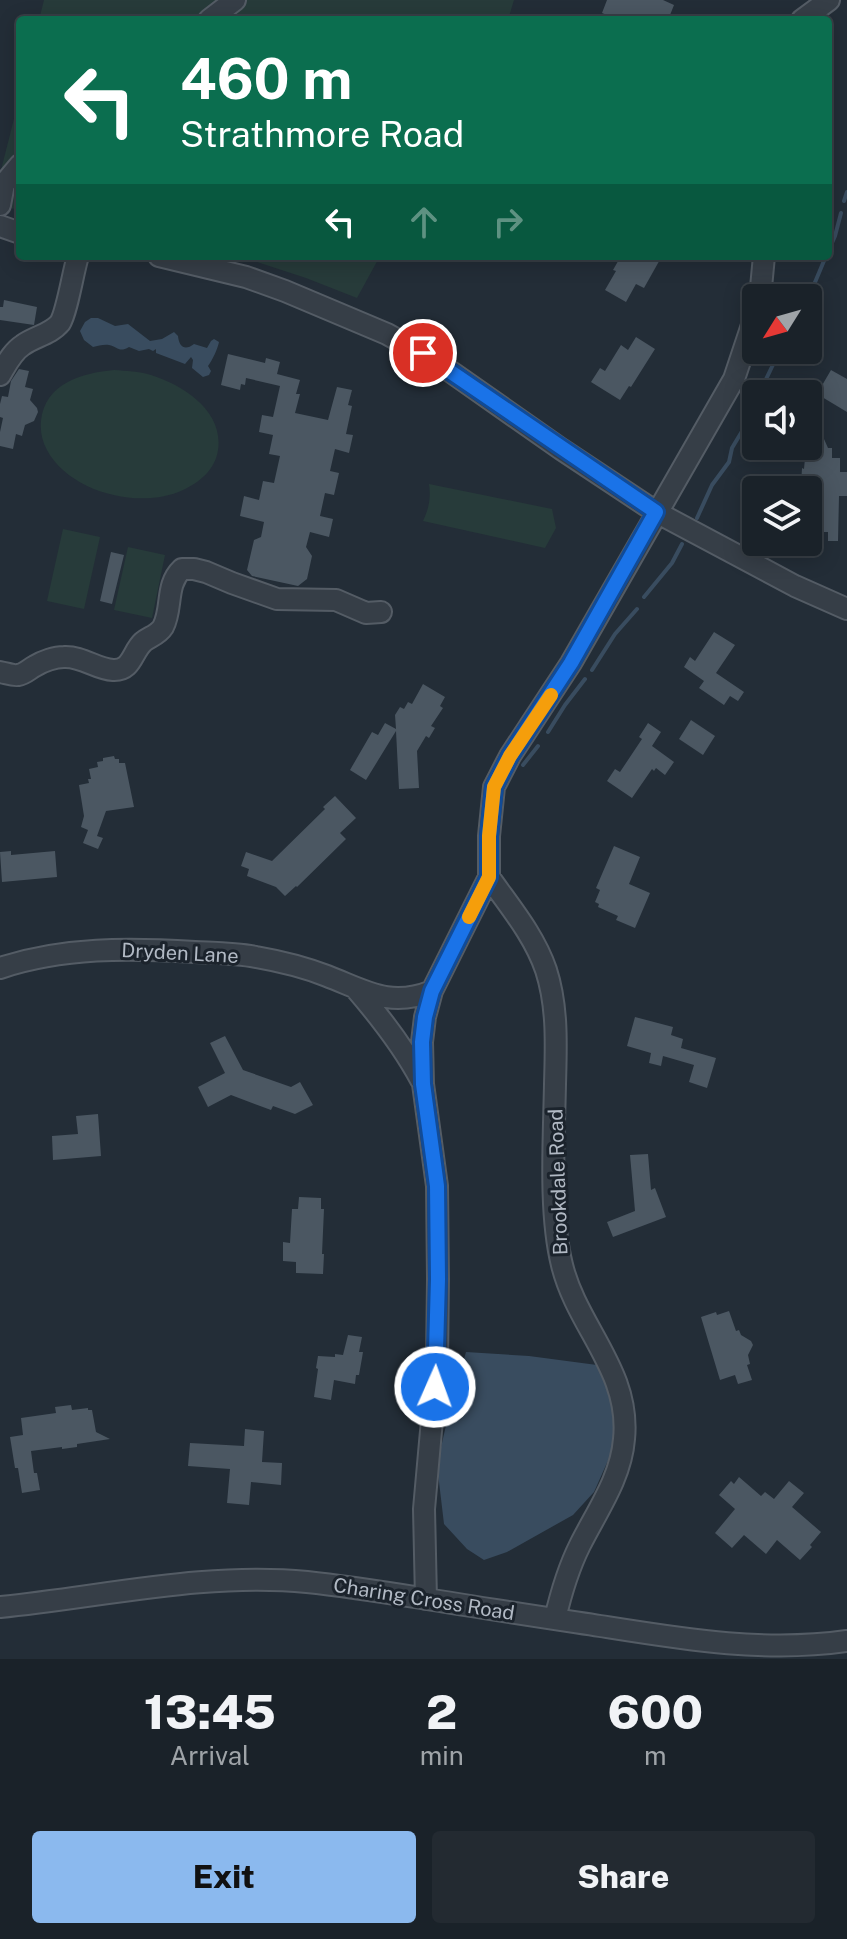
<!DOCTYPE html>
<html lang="en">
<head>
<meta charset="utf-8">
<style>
	:root { --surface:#1a2229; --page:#232a31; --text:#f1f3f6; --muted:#9fa4a8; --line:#383f46; --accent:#8bb9ee }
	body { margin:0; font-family:"Public Sans",sans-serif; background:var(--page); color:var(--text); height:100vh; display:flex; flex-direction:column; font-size:30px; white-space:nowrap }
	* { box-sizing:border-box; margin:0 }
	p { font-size:26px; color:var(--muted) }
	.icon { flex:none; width:44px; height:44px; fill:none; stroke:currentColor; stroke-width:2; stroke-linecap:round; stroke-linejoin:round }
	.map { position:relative; height:1659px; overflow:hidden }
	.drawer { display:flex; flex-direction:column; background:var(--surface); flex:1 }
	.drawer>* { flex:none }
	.banner { position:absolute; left:16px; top:16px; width:816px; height:244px; border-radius:8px; box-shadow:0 4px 20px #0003,0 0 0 2px var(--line); background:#0b6e4f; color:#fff; overflow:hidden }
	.needle { width:52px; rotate:233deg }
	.fabs { position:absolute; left:742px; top:284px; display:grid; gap:16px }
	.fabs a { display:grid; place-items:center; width:80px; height:80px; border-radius:8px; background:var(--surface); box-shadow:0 4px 20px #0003,0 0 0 2px var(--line); font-size:40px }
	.pin { position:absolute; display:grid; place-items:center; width:68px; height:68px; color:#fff; margin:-34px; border:4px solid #fff; border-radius:50%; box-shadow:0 2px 8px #0007 }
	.me { position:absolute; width:88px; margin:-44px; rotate:2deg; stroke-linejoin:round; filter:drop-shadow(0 0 6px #0008) }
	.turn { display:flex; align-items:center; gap:28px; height:168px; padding:0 32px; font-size:36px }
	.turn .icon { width:104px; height:104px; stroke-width:2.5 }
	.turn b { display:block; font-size:56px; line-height:68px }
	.lanes { display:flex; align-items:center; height:76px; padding:0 32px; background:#0003; justify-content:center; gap:40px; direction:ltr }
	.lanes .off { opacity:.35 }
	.eta { display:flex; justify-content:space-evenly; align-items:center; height:136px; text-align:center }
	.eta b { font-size:48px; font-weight:800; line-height:56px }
	.action { display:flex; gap:16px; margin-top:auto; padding:16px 32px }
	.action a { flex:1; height:92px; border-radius:8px; background:var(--accent); color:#111; font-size:32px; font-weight:800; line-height:92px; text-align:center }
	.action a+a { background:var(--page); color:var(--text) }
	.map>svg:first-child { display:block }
	.green { fill:#273b3a }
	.water { fill:#394c5f }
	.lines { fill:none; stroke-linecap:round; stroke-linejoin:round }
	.stream { stroke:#394c5f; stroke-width:4 }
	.building { fill:#4b5762 }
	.minor-casing { stroke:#545c65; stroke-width:24 }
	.minor { stroke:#363e47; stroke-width:20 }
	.route-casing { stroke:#114b97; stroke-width:20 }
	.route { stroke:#1a73e8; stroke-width:14 }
	.slow { stroke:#f59e0b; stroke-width:14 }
	.labels { text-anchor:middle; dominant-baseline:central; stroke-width:6; stroke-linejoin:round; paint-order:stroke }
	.street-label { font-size:20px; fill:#b1b9c4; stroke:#1b232c }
</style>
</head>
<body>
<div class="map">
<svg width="847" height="1659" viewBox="0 0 847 1659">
	<rect width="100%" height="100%" fill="#232d37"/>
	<path class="green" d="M44,0H514L508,20H39Z
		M20,95V210L0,206V174Z
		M239,256H380L357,298L306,278Z
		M114,370C126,371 139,371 151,375C183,385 224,411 218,450C215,470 200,482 183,490C141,510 70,493 47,450C42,441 40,431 41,421C45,383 82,373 114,370Z
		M429,484L552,509L556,528L545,548L423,521C429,508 431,498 429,484Z
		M63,529L100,537L84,609L47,601Z
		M128,547L165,555L152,618L114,610Z"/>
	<path class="water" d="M91,318H98L115,326L128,324L150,341L162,339L174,332L178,336C179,347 185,351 194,344L207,348L211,341L214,339L219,342C218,348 212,361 208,366L211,371L209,375L203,377L192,368L193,360L191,357L185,364L156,353V349L153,351L149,349L139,351L129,347C119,353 118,347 109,345C104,344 98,346 93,347L84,340L80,331L85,322Z
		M466,1352L529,1356L597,1365L612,1398L614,1447L594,1492L573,1515L507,1552L484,1560L467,1549L444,1524L437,1465L449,1412Z"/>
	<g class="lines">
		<path class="stream" d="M844,201L847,192
			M828,252L835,236L841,213
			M808,299L826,256
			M759,394L780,350
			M752,409L756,400
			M697,518L712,485L729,462L732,448L747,423
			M644,597L672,563L682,544
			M592,670L615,634L637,609
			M548,732L565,705L585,679
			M523,765L538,746"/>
	</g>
	<path class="building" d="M607,0H663L674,5L668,20H619L602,13Z
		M621,256H662L644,288L636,284L626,302L605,290L616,271L613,270Z
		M4,300L37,307L34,325L0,320V307H3Z
		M636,337L655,349L631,387L629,386L620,400L591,382L600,368L605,371L621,345L628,350Z
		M228,354L265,363L266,358L280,362L277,374L300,380L296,394H300L295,413L328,420L337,387L352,390L348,405L352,406L346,434L353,435L349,453L335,449L330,471L339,473L334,495L325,493L320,516L333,519L329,537L310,532L306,547L312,556L307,579L298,586L252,576L247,570L254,540L261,537L264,522L240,516L244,496L259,500L263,481L274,483L280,456L269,454L273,435L259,432L262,415L273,417L280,386L246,378L245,385L241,384L240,390L221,385Z
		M19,369L29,371L25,387L33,389L30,400L37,408L38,412L34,421L25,425L22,436L16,434L13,449L0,446V432L3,418L0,417V404L2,396L8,397L11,381Z
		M831,370L847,379V412L817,394Z
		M824,439L828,448H832V458H840V472H847V496H839L838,541H828V532H819L820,516H808V490H804V486L801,485L802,468L804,469L805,458H816V447H819Z
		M111,552L124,555L112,604L100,601Z
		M714,632L735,645L716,673L744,692L738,701L730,696L724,705L699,688L704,681L684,667L690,657L695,661Z
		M423,684L445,697L440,706L443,708L431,726L435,728L429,738L426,736L417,751L419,788L399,789L396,731L366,780L350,770L372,732L378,735L385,723L396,729L395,715L400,707L404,709L408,702L412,704Z
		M691,720L715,736L703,755L679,739Z
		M648,723L661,732L652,746L674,762L665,775L656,768L654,771L652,769L632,798L607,781L615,769L620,772L642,739L639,737Z
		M114,756L115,759H119V763H125L134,807L106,811L97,836L103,838L98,849L83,843L88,830L81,827L84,816L79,785L89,783L88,779H91L89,769L98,767L97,762L103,761V758Z
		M335,796L356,818L340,833L346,839L297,887L296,886L285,896L276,887L247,876L249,869L241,866L246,852L272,861L325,809L323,807Z
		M614,846L640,857L629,884L650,893L635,928L616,920L618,916L598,907L599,904L595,902L600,890L596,888Z
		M11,851V855L55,851L57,877L2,882L0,852Z
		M635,1017L673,1027L671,1035L683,1039L681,1048L716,1058L707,1088L689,1082L694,1065L663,1056L661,1066L649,1063L651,1053L627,1046Z
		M225,1036L243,1070L291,1087L300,1082L313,1105L295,1114L273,1106L271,1110L231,1095L208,1107L198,1087L225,1073L210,1043Z
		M98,1114L101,1156L53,1160L52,1136L78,1134L76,1116Z
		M648,1154L651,1190L655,1188L666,1217L613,1237L607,1222L635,1211L630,1155Z
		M299,1197L321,1198V1209H324L322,1254H324L323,1274L296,1273V1262L283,1261V1242L290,1243L292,1209H298Z
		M729,1311L736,1331L739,1330L741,1335L751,1341L753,1345L748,1355L750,1364L747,1365L752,1380L738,1384L735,1375L720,1380L701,1317L716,1312L717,1315Z
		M348,1335L362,1337L359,1352H363L362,1358L359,1375H356L355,1384L334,1380L331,1400L314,1397L318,1369L316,1368L318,1356L335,1357V1354L343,1355Z
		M71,1405L72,1410L88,1408V1410H92L96,1432L110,1439L77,1444V1447L62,1449V1447L31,1451L34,1473H37L40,1490L22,1493L18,1468H15L10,1437L23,1435L21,1418L56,1413L55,1407Z
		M245,1429L264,1431L262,1462L282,1463L281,1485L251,1482L249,1505L227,1503L230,1469L188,1466L190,1443L244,1446Z
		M739,1477L761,1496L765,1492L774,1499L789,1481L804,1493L792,1507L821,1532L810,1545L812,1547L800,1560L777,1540L766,1554L744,1535L732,1548L715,1533L735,1509L719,1495L731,1481L734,1484Z"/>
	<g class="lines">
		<defs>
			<path id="minor" d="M209,20L235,0
				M802,20L829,0
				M0,205L4,184L20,165
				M0,226L20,233
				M159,256L246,277L285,291L387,334L437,362L561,449L656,512L795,586L847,609
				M760,298L764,256
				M0,375C6,365 12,352 23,345C34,337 51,334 60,323C67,312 73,272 78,256
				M0,672C6,673 13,676 18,675C25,674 29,669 35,666C43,661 55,657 64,657C82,656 96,669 113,670C132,671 132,652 143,642C149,637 158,635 163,627C173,608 165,585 182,569H194L206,572L232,583L277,599L336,600L366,613L381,612
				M489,877C510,907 534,935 546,970C558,1007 556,1046 555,1084C554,1139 549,1213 562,1265C577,1327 631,1371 624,1439C621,1478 597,1511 580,1545C568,1569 561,1593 555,1619
				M0,968C63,947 129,948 195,952C215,953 236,953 256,957C279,961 304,967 327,976C366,991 390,1008 432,991
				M356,989C381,1018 403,1046 421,1080
				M426,1599L424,1509L437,1364L438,1279L437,1186L423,1084L422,1042L425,1017L432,991L489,877V836L494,787L510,756L571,663L734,379L756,313
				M0,1607C102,1597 204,1572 307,1582C345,1586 383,1592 421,1598C481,1608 541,1617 600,1626C682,1639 764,1653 847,1641"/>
		</defs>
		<use href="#minor" class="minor-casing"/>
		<use href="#minor" class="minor"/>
	</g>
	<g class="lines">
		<defs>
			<path id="route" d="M423,353L656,512L571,663L510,756L494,787L489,836V877L432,991L425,1017L422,1042L423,1084L437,1186L438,1279L435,1387"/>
		</defs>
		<use href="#route" class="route-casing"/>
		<use href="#route" class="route"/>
		<path class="slow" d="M469,917L489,877V836L494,787L510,756L551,695"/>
	</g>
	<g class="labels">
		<g class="street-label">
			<text transform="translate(180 953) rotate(3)">Dryden Lane</text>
			<text transform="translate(558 1182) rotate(-92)">Brookdale Road</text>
			<text transform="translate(424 1599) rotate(9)">Charing Cross Road</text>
		</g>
	</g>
</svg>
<div class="fabs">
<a><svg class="needle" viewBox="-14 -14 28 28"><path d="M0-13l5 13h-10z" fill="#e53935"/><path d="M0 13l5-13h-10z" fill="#9fa4a8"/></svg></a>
<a><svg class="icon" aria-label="sound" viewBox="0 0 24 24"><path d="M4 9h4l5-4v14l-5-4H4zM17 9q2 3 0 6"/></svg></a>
<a><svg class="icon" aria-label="layers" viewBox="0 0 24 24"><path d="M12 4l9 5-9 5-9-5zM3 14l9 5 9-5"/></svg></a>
</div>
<div class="pin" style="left:423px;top:353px;background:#d93025"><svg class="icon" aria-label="arrive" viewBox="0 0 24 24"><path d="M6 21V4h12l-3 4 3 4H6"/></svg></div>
<svg class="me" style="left:435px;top:1387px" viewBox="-20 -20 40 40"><circle r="17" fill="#1a73e8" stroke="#fff" stroke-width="3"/><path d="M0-11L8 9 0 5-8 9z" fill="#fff"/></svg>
<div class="banner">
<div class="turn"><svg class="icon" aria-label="left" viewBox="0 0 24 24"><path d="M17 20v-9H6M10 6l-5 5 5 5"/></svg><div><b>460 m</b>Strathmore Road</div></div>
<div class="lanes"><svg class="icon" aria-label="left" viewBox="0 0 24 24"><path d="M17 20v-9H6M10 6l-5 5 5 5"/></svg><svg class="icon off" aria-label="ahead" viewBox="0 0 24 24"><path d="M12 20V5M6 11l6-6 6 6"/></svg><svg class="icon off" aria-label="right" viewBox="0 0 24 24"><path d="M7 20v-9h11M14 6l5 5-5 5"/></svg></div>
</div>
</div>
<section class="drawer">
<div class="eta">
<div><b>13:45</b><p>Arrival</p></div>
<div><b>2</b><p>min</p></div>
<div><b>600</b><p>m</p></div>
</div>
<div class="action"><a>Exit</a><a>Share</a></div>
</section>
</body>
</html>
